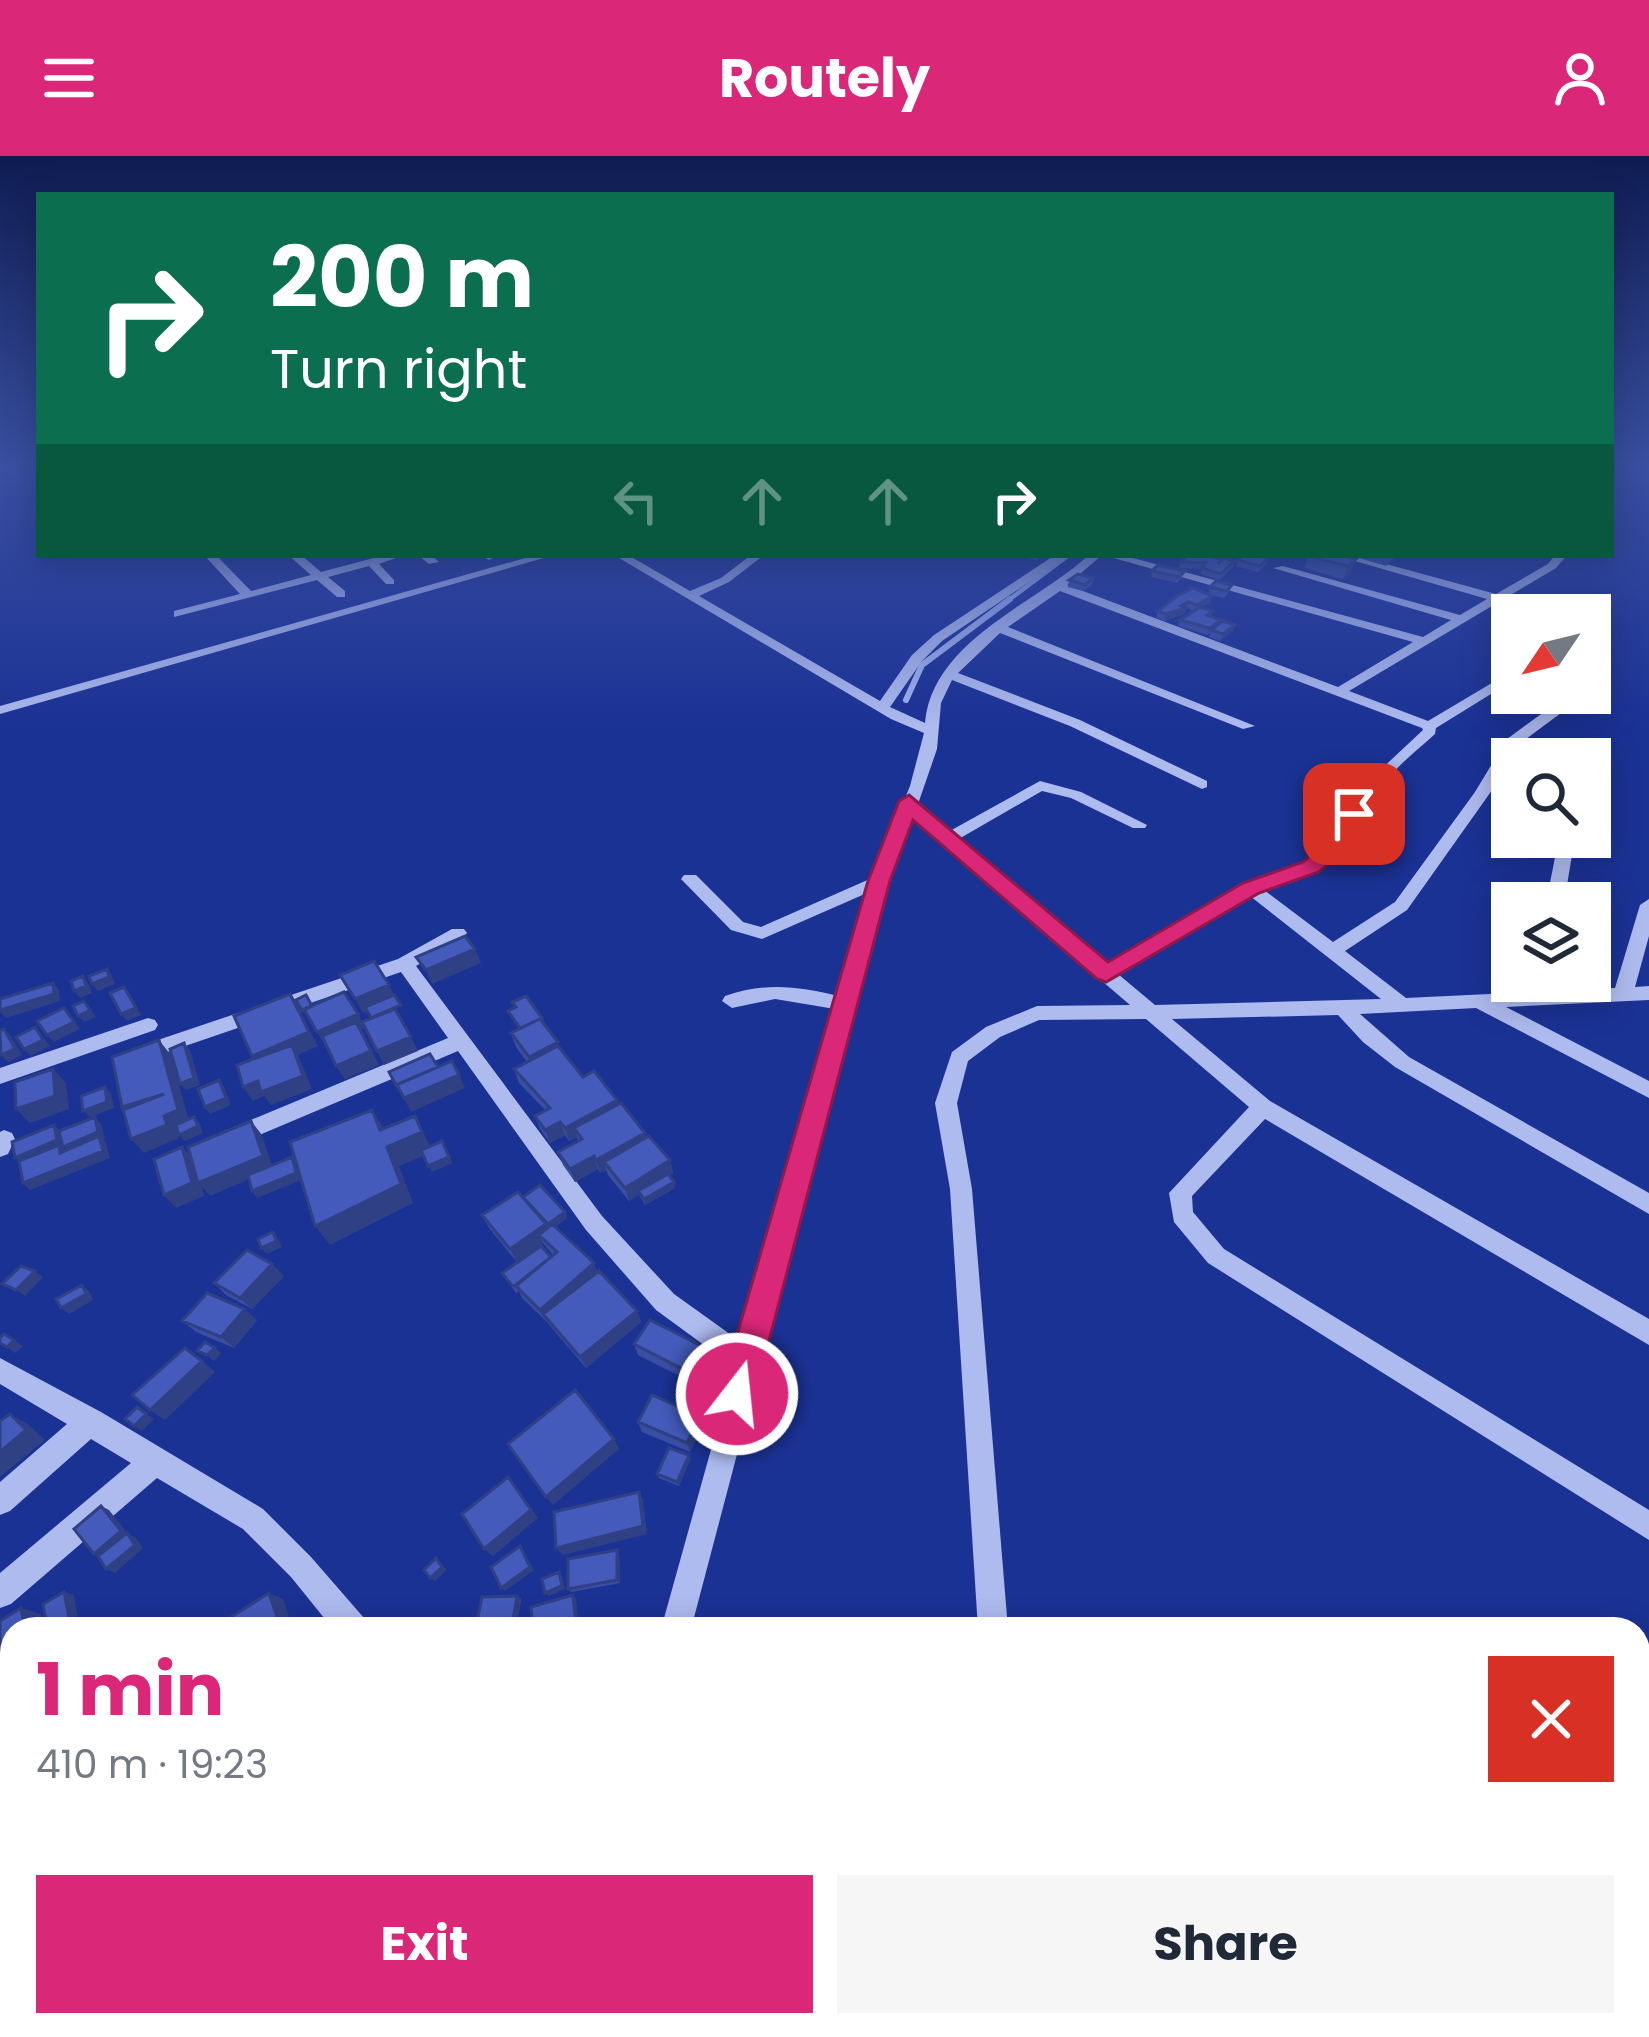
<!DOCTYPE html>
<html lang="en">
<head>
<meta charset="utf-8">
<style>
	:root { --surface:#fff; --page:#f6f6f7; --text:#1f2937; --muted:#747a83; --accent:#db2777 }
	body { margin:0; font-family:Poppins,sans-serif; background:var(--page); color:var(--text); height:100vh; display:flex; flex-direction:column; font-size:45px; white-space:nowrap }
	* { box-sizing:border-box; margin:0 }
	p { font-size:39px; color:var(--muted) }
	.icon { flex:none; width:66px; height:66px; fill:none; stroke:currentColor; stroke-width:2; stroke-linecap:round; stroke-linejoin:round }
	.map { position:relative; flex:1; overflow:hidden }
	.drawer { position:absolute; left:0px; top:1461px; width:1650px; height:420px; display:flex; flex-direction:column; background:var(--surface); border-radius:36px 36px 0 0; box-shadow:0 6px 30px #0003 }
	.drawer>* { flex:none }
	.guide { position:absolute; left:36px; top:36px; width:1578px; height:366px; border-radius:0px; box-shadow:0 6px 30px #0003; background:#0b6e4f; color:#fff; overflow:hidden }
	.needle { width:78px; rotate:235deg }
	.tools { position:absolute; left:1491px; top:438px; display:grid; gap:24px }
	.tools a { display:grid; place-items:center; width:120px; height:120px; border-radius:0px; background:var(--surface); box-shadow:0 6px 30px #0003; font-size:60px }
	.pin { position:absolute; display:grid; place-items:center; width:102px; height:102px; color:#fff; margin:-51px; border-radius:24px; box-shadow:0 6px 18px #0006 }
	.me { position:absolute; width:132px; margin:-66px; rotate:16deg; stroke-linejoin:round; filter:drop-shadow(0 0 9px #0008) }
	.turn { display:flex; align-items:center; gap:42px; height:252px; padding:0 36px; font-size:54px }
	.turn .icon { width:156px; height:156px; stroke-width:2.5 }
	.turn b { display:block; font-size:84px; line-height:102px }
	.lanes { display:flex; align-items:center; height:114px; padding:0 36px; background:#0003; justify-content:center; gap:60px; direction:ltr }
	.lanes .off { opacity:.35 }
	.round { display:grid; place-items:center; flex:none; width:126px; height:126px; border-radius:0px; background:var(--page) }
	.overview { display:flex; align-items:center; justify-content:space-between; height:204px; padding:0 36px }
	h1 { font-size:72px; font-weight:700; line-height:90px; color:var(--accent) }
	.button { display:flex; gap:24px; margin-top:auto; padding:24px 36px }
	.button a { flex:1; height:138px; border-radius:0px; background:var(--accent); color:#fff; font-size:48px; font-weight:700; line-height:138px; text-align:center }
	.button a+a { background:var(--page); color:var(--text) }
	header { display:flex; justify-content:space-between; align-items:center; height:156px; padding:0 36px; background:var(--accent); color:#fff; font-size:54px; font-weight:700 }
	.map>svg:first-child { display:block }
	.lines { fill:none; stroke-linecap:round; stroke-linejoin:round }
	.stream-far1 { stroke:#a1b2f1; stroke-width:4.5 }
	.stream { stroke:#a1b2f1; stroke-width:6 }
	.minor { fill:#aebbef; fill-rule:evenodd }
	.wall { fill:#3a4ea2 }
	.shaded-wall { fill:#304084 }
	.building { fill:#445bbc; stroke:#304084; stroke-width:3 }
	.route { fill:#db2777; stroke:#8e194d; stroke-width:3 }
</style>
</head>
<body>
<header><svg class="icon" aria-label="menu" viewBox="0 0 24 24"><path d="M4 6h16M4 12h16M4 18h16"/></svg>Routely<svg class="icon" aria-label="person" viewBox="0 0 24 24"><circle cx="12" cy="8" r="4"/><path d="M4 21q1-7 8-7t8 7"/></svg></header>
<div class="map">
<svg width="1649" height="1881" viewBox="0 0 1649 1881">
	<rect width="100%" height="100%" fill="#1b3295"/>
	<g class="lines">
		<path class="stream-far1" d="M1006,446L1069,399"/>
		<path class="stream" d="M906,544L922,509L1010,443"/>
		<path class="minor" d="M204,399H216L251,435L311,419L288,399H301L321,416L385,399H404L379,408L394,424V428H386L369,410L328,421L345,435V441H337L317,424L174,461V455L240,438Z
			M418,399H431L439,406L429,408Z
			M480,399H493L495,401L489,404Z
			M536,399H554L0,558V550Z
			M614,399H628L690,435L721,422L751,399H764L729,426L699,440L880,545L912,499L934,479L1055,399H1069L942,485L922,505L890,551L925,567C932,485 1035,448 1089,399H1102L1067,429L1338,531L1413,486L1103,399H1122L1423,481L1451,464L1273,412L1283,410L1460,459L1487,443L1334,399H1353L1496,438L1548,408L1555,399H1567L1556,412L1349,535L1428,565L1512,515V525L1436,572L1435,578C1419,593 1401,606 1387,624C1342,679 1340,712 1264,734L1333,786L1395,746L1475,636L1507,583L1559,545H1569V551L1518,589L1490,637L1407,754L1345,795L1406,842L1615,832L1640,749L1649,743V780L1635,831L1649,830V844L1506,851L1649,925V942L1476,852L1360,858L1409,901L1649,1037V1058L1395,911L1363,886L1338,859L1172,863L1270,945L1649,1163V1189L1265,963L1192,1040L1193,1056L1224,1093L1649,1354V1384L1208,1107L1174,1066L1169,1037L1249,951L1146,863L1039,864L1000,881L968,905L957,947L972,1033L1008,1473H978L950,1033L935,947L952,896L986,871L1037,850L1130,849L912,662L888,725L691,1473H661L734,1211L656,1154L586,1074L458,895L238,988H222L219,982L222,976L448,882L401,816L153,901L143,893L146,888L398,803L452,773H464L467,777L464,781L416,810L602,1060L674,1138L741,1186L835,853L775,843L732,852L722,845L725,840C765,826 798,830 838,840L867,737L762,783L731,774L681,723L684,719H696L743,766L761,771L872,722L910,630L924,577L891,563ZM1060,435L1422,572L1423,574L1376,618L1335,675L1312,700L1274,720L1245,728L1107,808L957,684L1042,635L1071,642L1133,672H1145L1147,669L1081,636L1040,625L948,676L918,648L937,593L941,547L952,524L1070,570L1202,633L1207,631V625L1080,564L958,517L1000,477L1243,573L1255,570L1008,471ZM1250,740L1381,843L1155,849L1118,818Z
			M1559,681H1575L1564,747H1546Z
			M148,862L155,864L158,869L155,874L0,928V912Z
			M4,974L12,977L15,983L8,998L0,1001V976Z
			M0,1202L101,1256L263,1353L311,1401L364,1462L368,1473H333L291,1421L243,1373L157,1322L11,1448L0,1452V1417L131,1307L91,1283L10,1355L0,1359V1326L67,1268L0,1228Z
			M1649,1694V1756L1638,1761V1699Z
			M0,1783H12V1819H0Z
			M582,1869H620L619,1881H581Z
			M1272,1869H1524L1529,1881H1277Z
			M1580,1869H1618L1615,1881H1577Z"/>
	</g>
	<path class="wall" d="M1024,399H1044L1036,404L1024,401Z
		M1309,399H1340L1351,416L1343,423L1304,412Z
		M1349,399H1397L1386,410Z
		M1268,402L1266,408L1258,416L1236,410L1238,404Z
		M1234,405L1233,411L1219,424L1200,418L1202,413L1179,412L1181,406L1218,408Z
		M1152,415L1183,421L1177,427L1151,421Z
		M1093,422L1092,429L1083,435L1068,431L1069,424Z
		M1232,429L1230,435L1224,442L1208,438L1210,431Z
		M1177,440L1210,447L1202,451L1213,455L1211,460L1233,475L1220,485L1209,481L1211,476L1207,479L1178,470L1180,464L1194,455L1186,452L1184,458L1165,465L1156,462L1158,455Z
		M512,846L542,862L560,892L583,921L618,948L646,981L670,1004L673,1017L669,1020L675,1032L645,1049L639,1039L629,1045L608,1019L606,1014L600,1017L598,1013L575,1026L563,1009L558,996L578,985L577,981L569,985L565,979L550,987L540,973L535,960L545,954L519,927L514,913L527,906L516,891L511,877L519,873L508,855L514,852Z
		M525,1044L565,1056L567,1062L555,1071L637,1155L641,1166L586,1212L546,1165L522,1142L519,1135L516,1137L502,1117L553,1099L543,1087L516,1105L489,1072L482,1059Z
		M284,1120L252,1153L226,1139L214,1127Z
		M257,1164L234,1192L196,1176L182,1165Z
		M634,1188L719,1199L722,1210L707,1234L638,1199Z
		M638,1266L703,1269L690,1296L642,1276Z
		M689,1299L690,1304L679,1330L659,1322L657,1318Z
		M619,1398L620,1427L571,1436L568,1433Z
		M517,1440L521,1443L517,1467L482,1469L477,1466Z"/>
	<path class="shaded-wall" d="M1356,403L1351,416L1343,423L1348,410Z
		M1212,440L1210,447L1195,455L1197,449Z
		M1188,446L1184,458L1165,465L1166,458Z
		M1235,469L1233,475L1220,485L1223,478Z
		M475,793L481,807L432,828L426,814Z
		M107,813L112,820L115,828L98,835L92,828Z
		M83,820L88,827L92,837L80,842L74,835Z
		M53,827L59,834L60,845L6,862L0,856Z
		M389,829L396,843L363,857L355,843Z
		M124,831L141,859L127,865L121,858Z
		M290,838L318,890L298,899L312,933L271,949L264,940L253,945L243,931L262,914L252,900Z
		M84,845L96,861L84,866L78,860Z
		M64,852L80,873L54,886L47,879Z
		M358,858L366,872L361,874L379,909L345,923L336,910L360,874L325,890L317,876Z
		M35,871L50,890L31,900L24,893Z
		M4,873L11,880L22,899L8,906L1,899Z
		M411,881L418,895L384,909L377,895Z
		M159,884L170,898L190,968L176,974L179,982L144,997L131,983L164,960Z
		M558,886L562,900L534,914L529,901Z
		M184,887L190,894L200,929L186,934L180,928Z
		M53,913L66,927L69,953L30,967L16,953Z
		M459,919L465,932L411,956L404,942Z
		M219,924L224,931L231,949L210,958L205,951Z
		M105,931L111,938L114,952L90,961L83,955Z
		M617,944L620,957L574,972L577,981L569,985L565,972Z
		M372,954L385,974L415,960L433,996L399,1010L413,1047L330,1089L315,1070L380,974Z
		M95,961L101,968L105,983H103L106,987L110,1002L30,1034L23,1027L70,997L64,991L62,992L66,996L23,1008L15,1002L54,969L61,975Z
		M194,961L200,968L203,977L185,985L179,979Z
		M251,965L262,979L273,1013L210,1040L202,1031L204,1040L176,1052L164,1039L182,991L194,1004Z
		M560,966L565,979L550,987L545,974Z
		M645,977L648,991L604,1006L606,1014L600,1017L596,1004Z
		M594,1000L598,1013L575,1026L570,1013Z
		M292,1001L297,1008L301,1024L257,1042L252,1035Z
		M449,1001L453,1007L432,1016L428,1010Z
		M670,1004L673,1017L629,1045L625,1032Z
		M674,1026L675,1032L645,1049L644,1043Z
		M565,1056L567,1062L551,1074L548,1068Z
		M546,1068L551,1081L539,1079L543,1087L516,1105L510,1093Z
		M273,1076L278,1082L282,1091L267,1098L261,1092Z
		M594,1107L598,1119L543,1158L546,1165L540,1154Z
		M272,1108L284,1120L252,1153L240,1142Z
		M35,1115L43,1121L25,1140L16,1134Z
		M82,1129L89,1135L93,1144L69,1158L61,1152Z
		M245,1153L257,1164L234,1192L221,1181Z
		M637,1155L641,1166L586,1212L580,1201Z
		M14,1184L23,1190L15,1197L7,1191Z
		M215,1192L221,1197L214,1205L207,1199Z
		M719,1199L722,1210L707,1234L704,1224Z
		M202,1205L215,1216L165,1264L150,1254Z
		M10,1258L28,1268L45,1284L0,1321V1296Z
		M146,1258L154,1263L142,1275L134,1270Z
		M700,1260L703,1269L690,1296L687,1287Z
		M614,1283L619,1293L553,1349L546,1341Z
		M689,1299L690,1304L679,1330L677,1326Z
		M508,1321L538,1362L493,1400L484,1393Z
		M639,1336L643,1344L647,1378L563,1399L556,1392Z
		M101,1350L109,1354L128,1378L135,1381L143,1392L115,1417L106,1413L103,1402L94,1398Z
		M520,1390L534,1414L505,1435L501,1432Z
		M617,1394L619,1398L620,1427L617,1424Z
		M436,1402L447,1414L435,1425L430,1422Z
		M559,1416L562,1420L565,1433L549,1440L545,1437Z
		M64,1436L74,1439L80,1473H71Z
		M269,1437L283,1443L293,1473H281Z
		M573,1439L576,1442L579,1473H566Z
		M517,1440L521,1443L517,1467L513,1464Z
		M21,1452L41,1458L44,1473H25Z
		M12,1536V1554L8,1556L0,1555V1543Z
		M6,1615L12,1616V1724L0,1728V1654Z"/>
	<path class="building" d="M1189,399H1205L1221,403L1218,408L1224,402L1234,405L1221,418L1202,412L1206,407L1181,406Z
		M1243,399H1255L1268,402L1260,410L1238,404Z
		M1340,399L1356,403L1348,410L1308,400Z
		M1158,409L1185,415L1179,421L1152,415Z
		M1078,418L1093,422L1085,429L1069,424Z
		M1216,425L1232,429L1226,435L1210,431Z
		M1193,432L1212,440L1197,449L1188,446L1181,450L1186,452L1166,458L1158,455L1177,440Z
		M1200,451L1213,455L1207,459L1221,464L1210,472L1180,464Z
		M1223,465L1235,469L1223,478L1211,474Z
		M465,780L475,793L426,814L416,801Z
		M374,805L389,829L355,843L340,819Z
		M107,813L109,821L92,828L89,820Z
		M83,820L86,830L74,835L71,825Z
		M53,827L54,838L0,854V843Z
		M124,831L136,852L121,858L110,837Z
		M344,836L358,858L317,876L304,853Z
		M290,838L309,876L252,900L234,860Z
		M306,839L312,850L302,855L296,844Z
		M394,839L401,849L371,862L365,851Z
		M526,840L542,862L520,872L508,855L516,851L512,846Z
		M84,845L90,854L78,860L73,850Z
		M64,852L74,866L47,879L37,865Z
		M395,853L411,881L377,895L362,866Z
		M540,863L558,886L529,901L511,877Z
		M356,866L371,895L336,910L322,880Z
		M35,871L43,884L24,893L16,881Z
		M4,873L15,893L1,899L0,875Z
		M159,884L178,954L164,960L167,969L131,983L123,954L164,938L122,951L112,901Z
		M184,887L194,922L180,928L170,893Z
		M292,889L303,920L261,936L258,925L243,931L237,909Z
		M558,890L583,921L594,915L617,944L565,972L560,966L545,974L535,960L550,952L514,913Z
		M430,898L438,911L396,929L389,916Z
		M452,905L459,919L404,942L397,929Z
		M53,913L55,940L16,953L15,926Z
		M219,924L226,942L205,951L198,933Z
		M105,931L107,946L83,955L81,940Z
		M621,947L645,977L596,1004L594,1000L570,1013L558,996L582,983L574,972Z
		M372,954L380,974L415,960L422,976L387,991L401,1028L315,1070L290,986Z
		M95,961L98,976L63,991L59,975Z
		M194,961L198,970L179,979L176,969Z
		M251,965L263,1000L198,1027L188,991Z
		M54,969L57,984L15,1002L12,986Z
		M99,980L103,995L23,1027L19,1005L59,989L60,997Z
		M649,980L670,1004L625,1032L604,1006Z
		M442,985L449,1001L428,1010L421,994Z
		M182,991L192,1027L164,1039L154,1003Z
		M292,1001L296,1017L252,1035L248,1019Z
		M668,1018L674,1026L644,1043L638,1035Z
		M540,1029L565,1056L548,1068L523,1041Z
		M518,1036L546,1068L510,1093L482,1059Z
		M552,1068L594,1107L540,1154L516,1130L557,1096L539,1079Z
		M273,1076L276,1085L261,1092L258,1083Z
		M541,1090L551,1101L513,1131L502,1117Z
		M247,1094L272,1108L240,1142L214,1127Z
		M21,1110L35,1115L16,1134L2,1128Z
		M599,1115L637,1155L580,1201L543,1158Z
		M82,1129L86,1138L61,1152L56,1143Z
		M207,1137L245,1153L221,1181L182,1165Z
		M650,1164L719,1199L704,1224L634,1188Z
		M4,1178L14,1184L7,1191L0,1187V1182Z
		M205,1186L215,1192L207,1199L197,1195Z
		M185,1192L202,1205L150,1254L132,1239Z
		M575,1234L614,1283L546,1341L508,1288Z
		M652,1239L700,1260L687,1287L638,1266Z
		M137,1251L146,1258L134,1270L125,1263Z
		M10,1258L26,1274L0,1296V1265Z
		M669,1292L689,1299L677,1326L657,1318Z
		M508,1321L531,1354L484,1393L462,1358Z
		M639,1336L643,1370L556,1392L554,1356Z
		M101,1350L121,1375L94,1398L74,1373Z
		M127,1377L135,1389L106,1413L98,1400Z
		M520,1390L530,1411L501,1432L491,1411Z
		M617,1394V1424L568,1433V1403Z
		M436,1402L442,1411L430,1422L424,1414Z
		M559,1416L562,1430L545,1437L542,1423Z
		M64,1436L71,1473H47L43,1448Z
		M269,1437L281,1473H227L225,1465Z
		M573,1439L576,1470L566,1473H533L531,1451Z
		M517,1440L513,1464L477,1466L482,1441Z
		M21,1452L25,1473H12V1536L0,1543V1465Z
		M6,1615L0,1654V1618Z"/>
	<linearGradient id="sky" x2="0" y2="1"><stop stop-color="#0f1c52"/><stop offset="0.54" stop-color="#394fa0"/><stop offset="1" stop-color="#394fa0" stop-opacity="0"/></linearGradient>
	<rect width="1649" height="572" fill="url(#sky)"/>
	<path class="route" d="M909,639L1108,806L1243,727L1303,706L1332,681L1347,653L1365,658L1349,689L1319,716L1259,737L1106,826L1097,823L913,664L890,725L755,1238L750,1250L737,1255L725,1250L720,1238L868,725L899,645Z"/>
</svg>
<div class="tools">
<a><svg class="needle" viewBox="-14 -14 28 28"><path d="M0-13l5 13h-10z" fill="#e53935"/><path d="M0 13l5-13h-10z" fill="#747a83"/></svg></a>
<a><svg class="icon" aria-label="search" viewBox="0 0 24 24"><circle cx="10" cy="10" r="6"/><path d="M15 15l6 6"/></svg></a>
<a><svg class="icon" aria-label="layers" viewBox="0 0 24 24"><path d="M12 4l9 5-9 5-9-5zM3 14l9 5 9-5"/></svg></a>
</div>
<div class="pin" style="left:1354px;top:658px;background:#d93025"><svg class="icon" aria-label="arrive" viewBox="0 0 24 24"><path d="M6 21V4h12l-3 4 3 4H6"/></svg></div>
<svg class="me" style="left:737px;top:1238px" viewBox="-20 -20 40 40"><circle r="17" fill="#db2777" stroke="#fff" stroke-width="3"/><path d="M0-11L8 9 0 5-8 9z" fill="#fff"/></svg>
<div class="guide">
<div class="turn"><svg class="icon" aria-label="right" viewBox="0 0 24 24"><path d="M7 20v-9h11M14 6l5 5-5 5"/></svg><div><b>200 m</b>Turn right</div></div>
<div class="lanes"><svg class="icon off" aria-label="left" viewBox="0 0 24 24"><path d="M17 20v-9H6M10 6l-5 5 5 5"/></svg><svg class="icon off" aria-label="ahead" viewBox="0 0 24 24"><path d="M12 20V5M6 11l6-6 6 6"/></svg><svg class="icon off" aria-label="ahead" viewBox="0 0 24 24"><path d="M12 20V5M6 11l6-6 6 6"/></svg><svg class="icon" aria-label="right" viewBox="0 0 24 24"><path d="M7 20v-9h11M14 6l5 5-5 5"/></svg></div>
</div>
<section class="drawer">
<div class="overview"><div><h1>1 min</h1><p>410 m · 19:23</p></div><a class="round" style="background:#d93025;color:#fff"><svg class="icon" aria-label="close" viewBox="0 0 24 24"><path d="M6 6l12 12M18 6L6 18"/></svg></a></div>
<div class="button"><a>Exit</a><a>Share</a></div>
</section>
</div>
</body>
</html>
